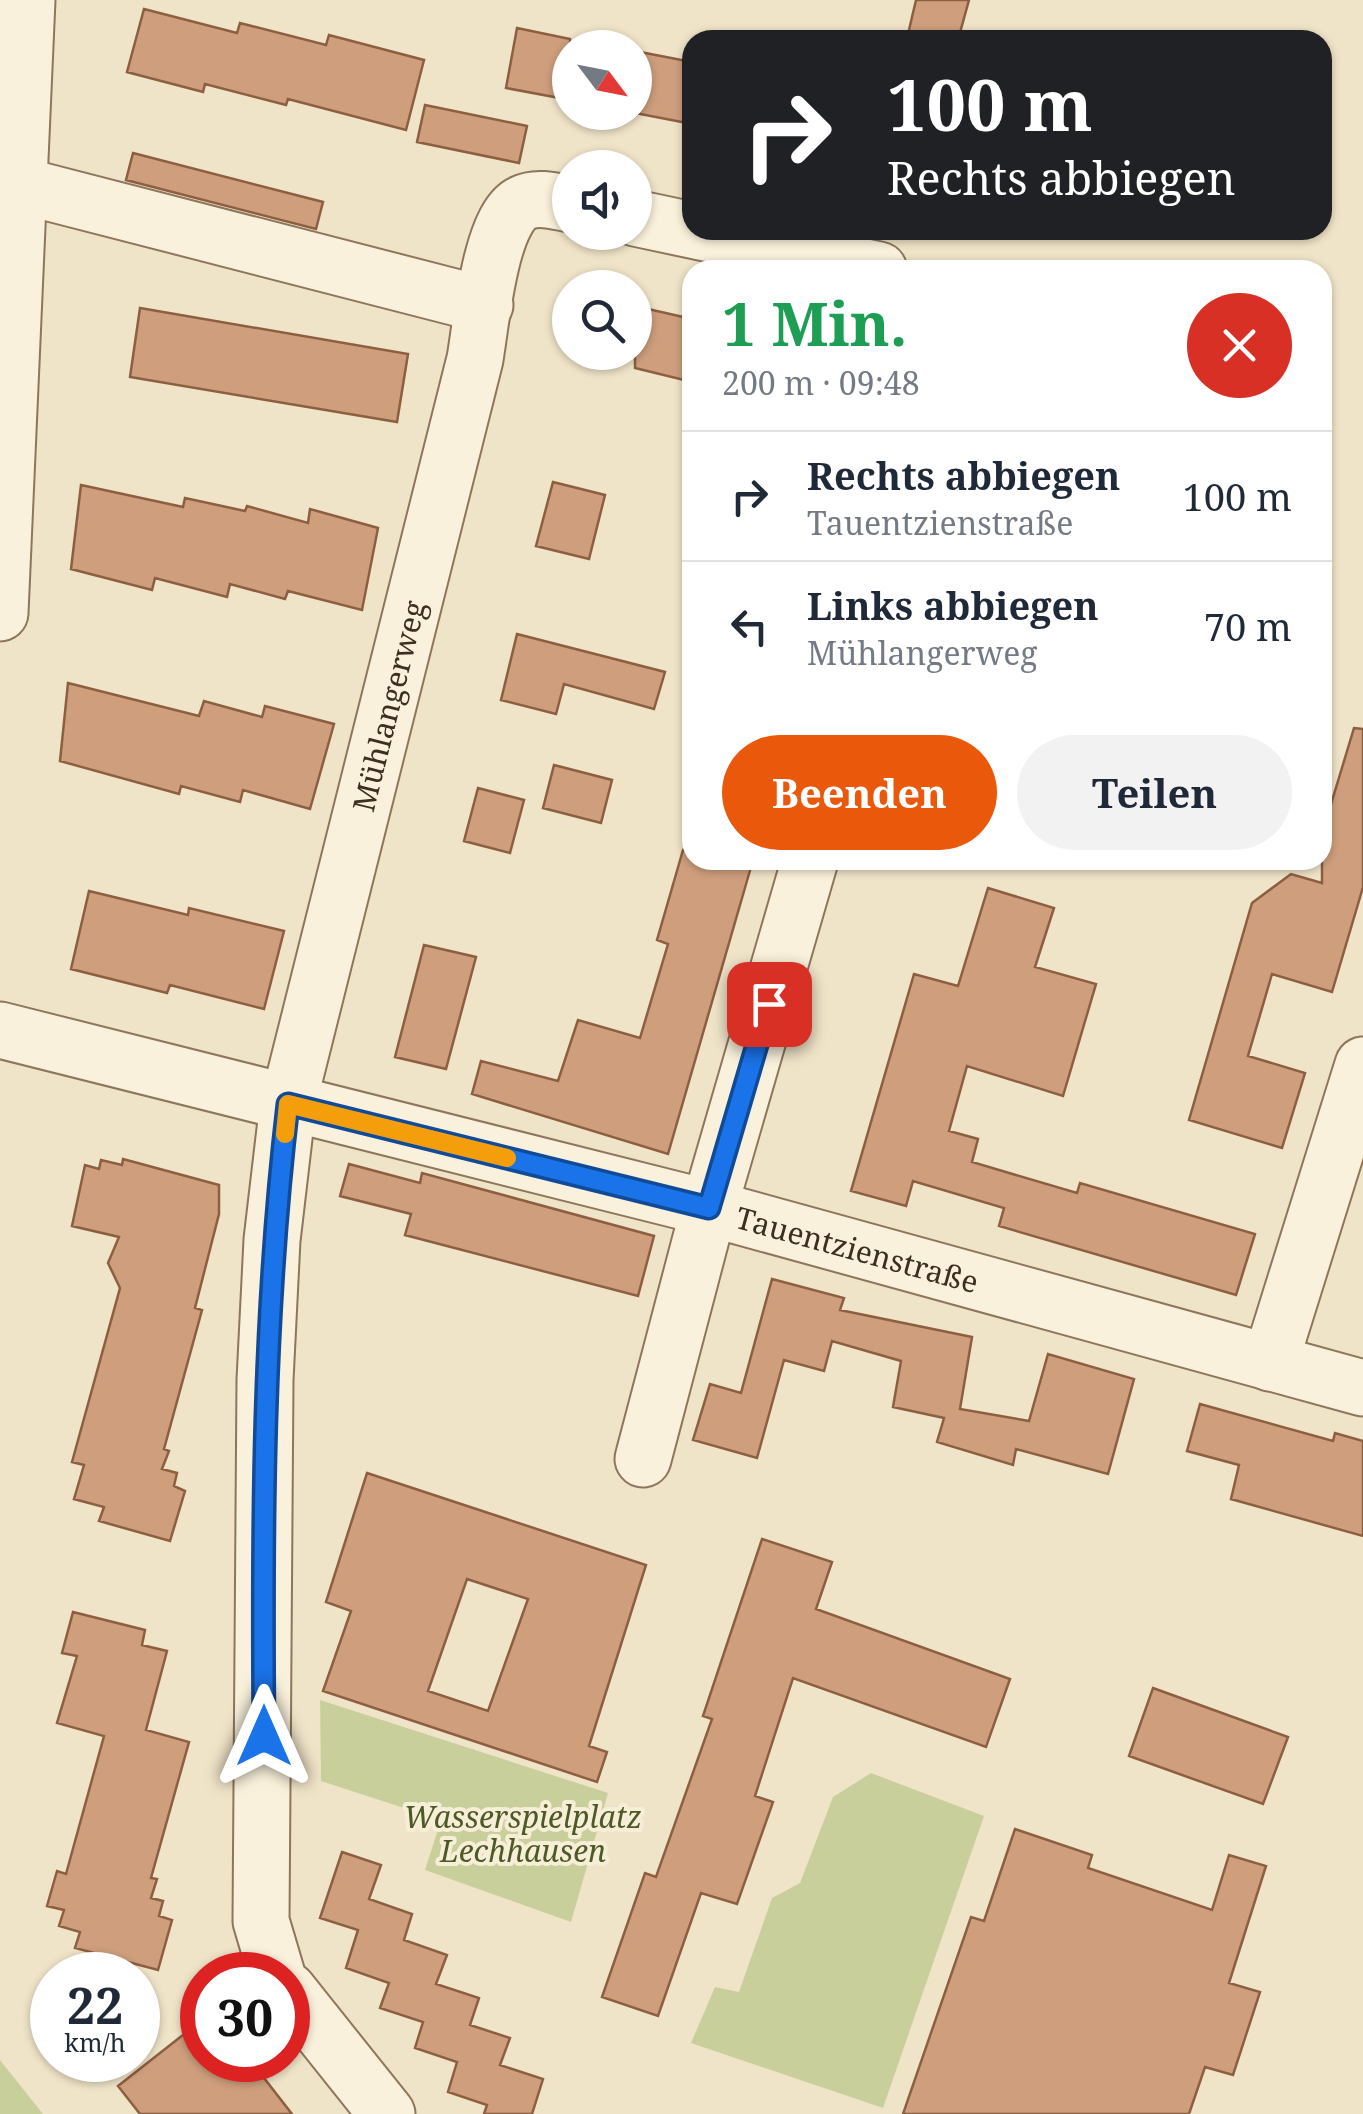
<!DOCTYPE html>
<html lang="de">
<head>
<meta charset="utf-8">
<style>
	:root { --surface:#fff; --page:#f2f2f3; --text:#1f2937; --muted:#747a83; --line:#e0e1e3; --accent:#ea580c }
	body { margin:0; font-family:"Noto Serif",serif; background:var(--page); color:var(--text); height:100vh; display:flex; flex-direction:column; font-size:38px; white-space:nowrap }
	* { box-sizing:border-box; margin:0 }
	p { font-size:32px; color:var(--muted) }
	.icon { flex:none; width:55px; height:55px; fill:none; stroke:currentColor; stroke-width:2; stroke-linecap:round; stroke-linejoin:round }
	.map { position:relative; flex:1; overflow:hidden }
	.panel { position:absolute; left:682px; top:260px; width:650px; height:610px; display:flex; flex-direction:column; background:var(--surface); border-radius:30px; box-shadow:0 2px 8px #0004 }
	.panel>* { flex:none }
	.top-card { position:absolute; left:682px; top:30px; width:650px; height:210px; border-radius:30px; box-shadow:0 2px 8px #0004; background:#202124; color:#fff; overflow:hidden }
	.needle { width:65px; rotate:122deg }
	.fabs { position:absolute; left:552px; top:30px; display:grid; gap:20px }
	.fabs a { display:grid; place-items:center; width:100px; height:100px; border-radius:50%; background:var(--surface); box-shadow:0 2px 8px #0004; font-size:50px }
	.speed { position:absolute; left:30px; top:1952px; display:flex; gap:20px; font-size:50px; font-weight:700; text-align:center }
	.speed>* { display:grid; place-content:center; width:130px; height:130px; border-radius:50%; background:var(--surface); box-shadow:0 2px 8px #0004; line-height:1 }
	.speed small { font-size:25px; font-weight:400 }
	.speed .limit { border:15px solid #d22; background:#fff; color:#111 }
	.pin { position:absolute; display:grid; place-items:center; width:85px; height:85px; color:#fff; margin:-42px; border-radius:20px; box-shadow:0 5px 15px #0006 }
	.me { position:absolute; width:110px; margin:-55px; rotate:0deg; stroke-linejoin:round; filter:drop-shadow(0 0 8px #0008) }
	.turn { display:flex; align-items:center; gap:35px; height:210px; padding:0 40px; font-size:45px }
	.turn .icon { width:130px; height:130px; stroke-width:2.5 }
	.turn b { display:block; font-size:70px; line-height:85px }
	.round { display:grid; place-items:center; flex:none; width:105px; height:105px; border-radius:52px; background:var(--page) }
	.head { display:flex; align-items:center; justify-content:space-between; height:170px; padding:0 40px }
	h1 { font-size:60px; font-weight:700; line-height:75px; color:#1e9e55 }
	.action { display:flex; gap:20px; margin-top:auto; padding:20px 40px }
	.action a { flex:1; height:115px; border-radius:60px; background:var(--accent); color:#fff; font-size:40px; font-weight:700; line-height:115px; text-align:center }
	.action a+a { background:var(--page); color:var(--text) }
	ul { padding:0; list-style:none }
	li { display:flex; align-items:center; gap:30px; height:130px; padding:0 40px; border-top:2px solid var(--line) }
	li div { flex:1 }
	li b { display:block; font-size:38px }
	li em { font-style:normal }
	.map>svg:first-child { display:block }
	.green { fill:#c9cf9b }
	.building { fill:#cf9f7d; stroke:#8d5f41; stroke-width:2.5; fill-rule:evenodd }
	.lines { fill:none; stroke-linecap:round; stroke-linejoin:round }
	.minor-casing { stroke:#8d765c; stroke-width:59 }
	.minor { stroke:#faf1dc; stroke-width:55 }
	.route-casing { stroke:#114b97; stroke-width:25 }
	.route { stroke:#1a73e8; stroke-width:18 }
	.slow { stroke:#f59e0b; stroke-width:18 }
	.labels { text-anchor:middle; dominant-baseline:central; stroke-width:8; stroke-linejoin:round; paint-order:stroke }
	.street-label { font-size:30px; fill:#3d2e20; stroke:#f7eed8 }
	.park-label { font-size:30px; font-style:italic; fill:#4d5a26; stroke:#f7eed8 }
</style>
</head>
<body>
<div class="map">
<svg width="1363" height="2114" viewBox="0 0 1363 2114">
	<rect width="100%" height="100%" fill="#f0e4c8"/>
	<path class="green" d="M320,1700L608,1793L571,1922L425,1870L441,1820L321,1781Z
		M871,1773L984,1816L883,2108L691,2043L715,1987L739,1992L772,1898L800,1883L833,1797Z
		M0,2060L43,2114H0Z"/>
	<path class="building" d="M916,0H969L958,40L909,30Z
		M144,9L237,33L240,23L326,45L329,35L424,60L406,130L288,99L286,105L205,84L203,92L127,72Z
		M517,28L570,39V100L506,88Z
		M635,51L692,62V124L635,113Z
		M425,105L527,126L519,163L417,142Z
		M133,153L323,202L316,229L126,180Z
		M635,306L692,319V382L635,368Z
		M140,308L408,354L397,422L130,377Z
		M553,482L605,495L589,559L536,546Z
		M81,485L183,507L185,498L245,511L247,506L308,523L310,509L378,528L362,610L288,591L285,599L230,584L227,597L155,578L152,590L71,569Z
		M517,634L665,672L654,709L564,684L556,714L501,700Z
		M68,683L199,716L204,701L262,717L265,706L334,724L310,809L243,790L240,802L181,786L179,794L60,761Z
		M1354,728L1363,729V887L1332,992L1272,974L1248,1056L1305,1073L1282,1148L1189,1120L1252,903L1291,874L1322,883V834Z
		M554,765L612,780L601,823L543,808Z
		M478,788L524,800L510,853L464,841Z
		M683,850L692,853V860H753L668,1154L472,1094L481,1061L558,1081L578,1020L640,1038L668,944L657,940Z
		M988,888L1054,908L1035,967L1096,984L1063,1096L967,1066L949,1131L978,1139L972,1162L1077,1193L1080,1183L1255,1234L1236,1295L999,1226L1004,1208L913,1181L906,1206L851,1191L914,974L958,986Z
		M89,891L188,915L189,908L284,931L264,1009L170,985L167,993L71,969Z
		M424,945L476,957L446,1069L395,1057Z
		M123,1159L219,1185V1214L195,1308L202,1310L164,1449L169,1451L162,1469L177,1473L174,1486L185,1491L170,1541L99,1521L104,1507L74,1499L84,1465L72,1462L120,1288L108,1263L119,1237L72,1226L85,1165L99,1169L101,1160L122,1165Z
		M349,1164L420,1183L422,1173L654,1236L638,1296L405,1235L411,1214L340,1196Z
		M772,1279L844,1298L840,1310L972,1337L960,1409L1029,1421L1048,1354L1134,1379L1108,1474L1016,1449L1013,1465L937,1442L944,1418L893,1407L901,1361L832,1341L824,1371L784,1360L757,1458L693,1440L710,1384L741,1393Z
		M1200,1404L1333,1441L1335,1433L1363,1441V1536L1231,1499L1239,1465L1187,1451Z
		M367,1473L646,1565L589,1746L607,1752L597,1782L323,1691L351,1611L326,1602ZM467,1579L528,1599L488,1711L428,1691Z
		M762,1539L832,1562L816,1609L1010,1679L986,1747L793,1678L755,1796L773,1802L737,1904L701,1893L658,2016L602,1997L645,1873L656,1877L712,1719L703,1716Z
		M73,1612L145,1630L142,1645L167,1651L146,1730L189,1742L151,1878L157,1879L151,1898L163,1901L159,1916L172,1920L158,1970L75,1948L80,1932L59,1926L64,1910L47,1906L57,1871L66,1874L104,1736L57,1723L77,1656L62,1653Z
		M1153,1688L1288,1737L1263,1804L1129,1756Z
		M1015,1829L1092,1855L1088,1868L1212,1910L1229,1855L1266,1866L1229,1983L1260,1992L1233,2075L1205,2067L1189,2114H903L971,1917L984,1921Z
		M342,1852L381,1865L369,1899L412,1914L404,1940L447,1955L436,1984L479,1998L470,2025L510,2038L500,2065L543,2079L532,2114H484L487,2105L448,2092L457,2062L415,2048L423,2022L380,2008L389,1983L346,1968L358,1930L320,1918Z
		M202,2020V2060H250L292,2114H140L118,2086Z"/>
	<g class="lines">
		<defs>
			<g id="minor">
				<path d="M19,185L485,305"/>
				<path d="M635,218L879,270"/>
				<path d="M0,613L27,0"/>
				<path id="s1" d="M0,1030L709,1208L1363,1388"/>
				<path d="M1270,1363L1363,1065"/>
				<path d="M643,1459L709,1208L810,860"/>
				<path id="s2" d="M277,1975L261,1921L265,1380L272,1240L288,1104L475,359C481,325 490,217 523,203C537,196 555,201 570,204"/>
				<path d="M288,1990L387,2114"/>
			</g>
		</defs>
		<use href="#minor" class="minor-casing"/>
		<use href="#minor" class="minor"/>
	</g>
	<g class="lines">
		<defs>
			<path id="route" d="M264,1736C262,1524 263,1315 288,1104L709,1208L769,1004"/>
		</defs>
		<use href="#route" class="route-casing"/>
		<use href="#route" class="route"/>
		<path class="slow" d="M285,1134L288,1104L507,1158"/>
	</g>
	<g class="labels">
		<g class="street-label">
			<text stroke="none"><textPath href="#s2" startOffset="1285">Mühlangerweg</textPath></text>
			<text stroke="none"><textPath href="#s1" startOffset="885">Tauentzienstraße</textPath></text>
		</g>
		<g class="park-label">
			<text x="523" y="1816">Wasserspielplatz<tspan x="523" dy="34">Lechhausen</tspan></text>
		</g>
	</g>
</svg>
<div class="fabs">
<a><svg class="needle" viewBox="-14 -14 28 28"><path d="M0-13l5 13h-10z" fill="#e53935"/><path d="M0 13l5-13h-10z" fill="#747a83"/></svg></a>
<a><svg class="icon" aria-label="sound" viewBox="0 0 24 24"><path d="M4 9h4l5-4v14l-5-4H4zM17 9q2 3 0 6"/></svg></a>
<a><svg class="icon" aria-label="search" viewBox="0 0 24 24"><circle cx="10" cy="10" r="6"/><path d="M15 15l6 6"/></svg></a>
</div>
<div class="speed"><div>22<small>km/h</small></div><div class="limit">30</div></div>
<div class="pin" style="left:769px;top:1004px;background:#d93025"><svg class="icon" aria-label="arrive" viewBox="0 0 24 24"><path d="M6 21V4h12l-3 4 3 4H6"/></svg></div>
<svg class="me" style="left:264px;top:1736px" viewBox="-20 -20 40 40"><path d="M0-17L14 15 0 8-14 15z" fill="#1a73e8" stroke="#fff" stroke-width="4"/></svg>
<div class="top-card">
<div class="turn"><svg class="icon" aria-label="right" viewBox="0 0 24 24"><path d="M7 20v-9h11M14 6l5 5-5 5"/></svg><div><b>100 m</b>Rechts abbiegen</div></div>
</div>
<section class="panel">
<div class="head"><div><h1>1 Min.</h1><p>200 m · 09:48</p></div><a class="round" style="background:#d93025;color:#fff"><svg class="icon" aria-label="close" viewBox="0 0 24 24"><path d="M6 6l12 12M18 6L6 18"/></svg></a></div>
<ul>
<li><svg class="icon" aria-label="right" viewBox="0 0 24 24"><path d="M7 20v-9h11M14 6l5 5-5 5"/></svg><div><b>Rechts abbiegen</b><p>Tauentzienstraße</p></div><em>100 m</em></li>
<li><svg class="icon" aria-label="left" viewBox="0 0 24 24"><path d="M17 20v-9H6M10 6l-5 5 5 5"/></svg><div><b>Links abbiegen</b><p>Mühlangerweg</p></div><em>70 m</em></li>
</ul>
<div class="action"><a>Beenden</a><a>Teilen</a></div>
</section>
</div>
</body>
</html>
